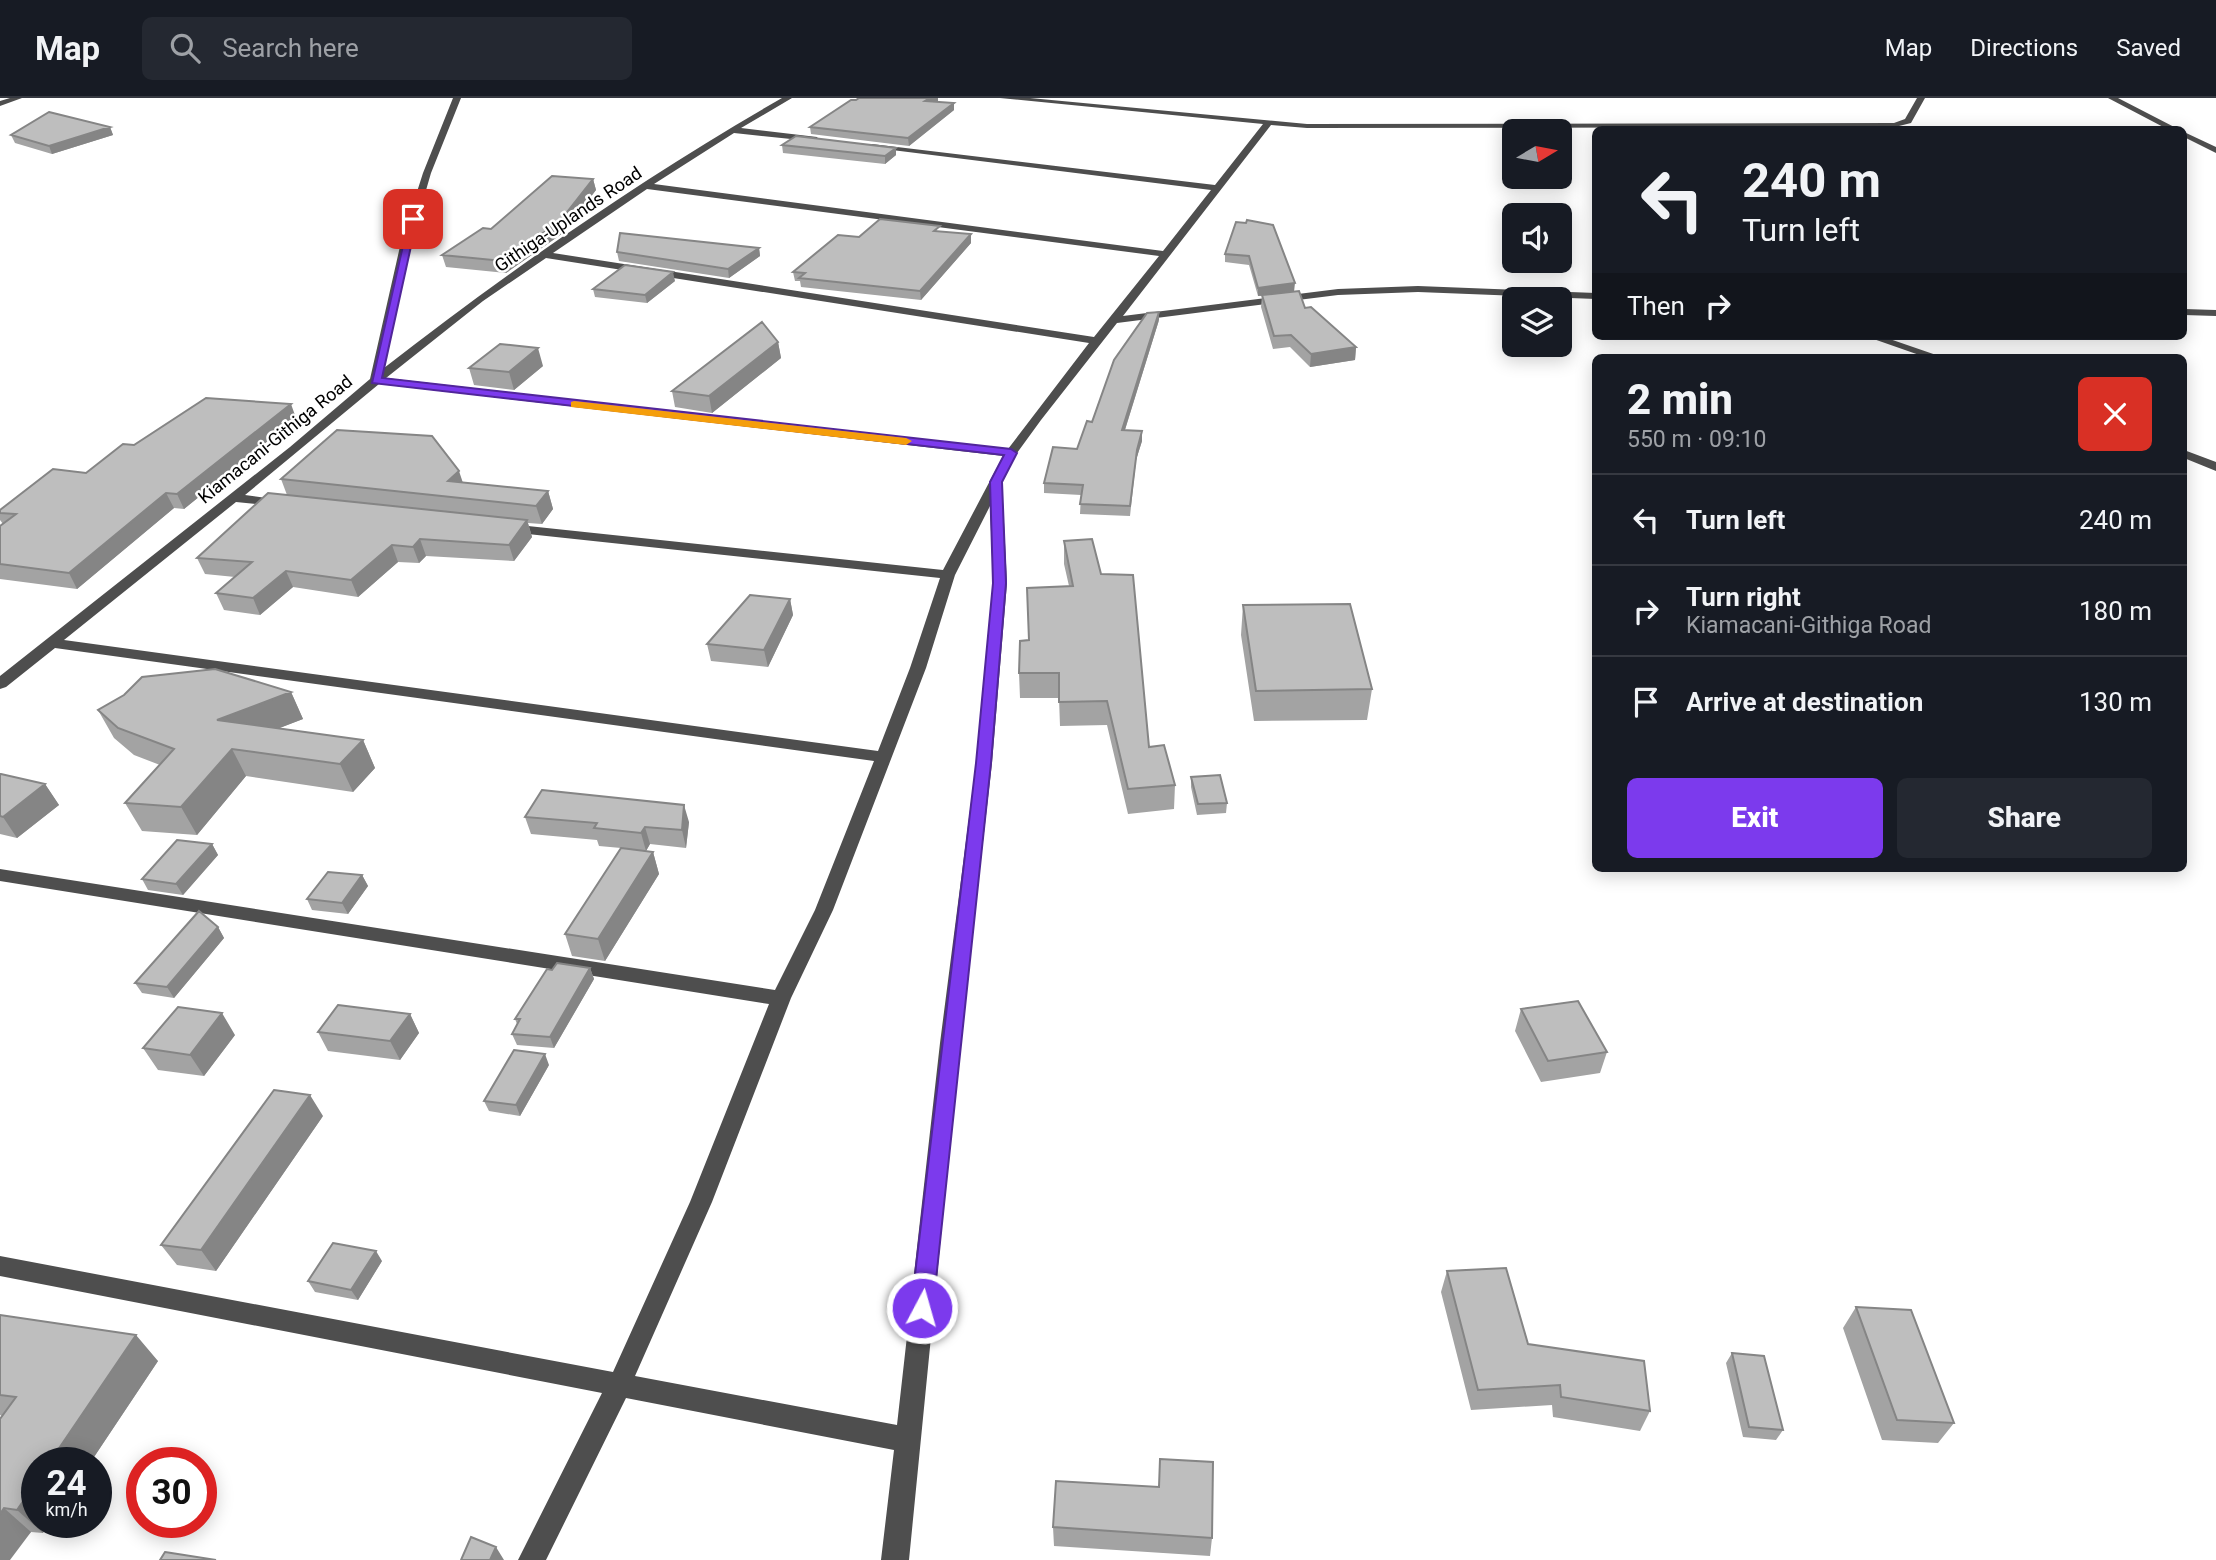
<!DOCTYPE html>
<html lang="en">
<head>
<meta charset="utf-8">
<style>
	:root { --surface:#171b24; --page:#242831; --text:#f1f3f6; --muted:#9ea1a6; --line:#363941; --accent:#7c3aed }
	body { margin:0; font-family:Roboto,sans-serif; background:var(--page); color:var(--text); height:100vh; display:flex; flex-direction:column; font-size:26px; white-space:nowrap }
	* { box-sizing:border-box; margin:0 }
	p { font-size:23px; color:var(--muted) }
	.icon { flex:none; width:38px; height:38px; fill:none; stroke:currentColor; stroke-width:2; stroke-linecap:round; stroke-linejoin:round }
	.map { position:relative; flex:1; overflow:hidden }
	.sheet { position:absolute; left:1592px; top:256px; width:595px; height:518px; display:flex; flex-direction:column; background:var(--surface); border-radius:10px; box-shadow:0 4px 18px #0003 }
	.sheet>* { flex:none }
	.top-card { position:absolute; left:1592px; top:28px; width:595px; height:214px; border-radius:10px; box-shadow:0 4px 18px #0003; background:#171b24; color:var(--text); overflow:hidden }
	.needle { width:46px; rotate:80deg }
	.buttons { position:absolute; left:1502px; top:21px; display:grid; gap:14px }
	.buttons a { display:grid; place-items:center; width:70px; height:70px; border-radius:10px; background:var(--surface); box-shadow:0 4px 18px #0003; font-size:35px }
	.speed { position:absolute; left:21px; top:1349px; display:flex; gap:14px; font-size:35px; font-weight:700; text-align:center }
	.speed>* { display:grid; place-content:center; width:91px; height:91px; border-radius:50%; background:var(--surface); box-shadow:0 4px 18px #0003; line-height:1 }
	.speed small { font-size:18px; font-weight:400 }
	.speed .limit { border:10px solid #d22; background:#fff; color:#111 }
	.pin { position:absolute; display:grid; place-items:center; width:60px; height:60px; color:#fff; margin:-30px; border-radius:14px; box-shadow:0 4px 10px #0006 }
	.me { position:absolute; width:77px; margin:-38px; rotate:6deg; stroke-linejoin:round; filter:drop-shadow(0 0 5px #0008) }
	.turn { display:flex; align-items:center; gap:24px; height:147px; padding:0 35px; font-size:32px }
	.turn .icon { width:91px; height:91px; stroke-width:2.5 }
	.turn b { display:block; font-size:49px; line-height:60px }
	.then { display:flex; align-items:center; height:66px; padding:0 35px; background:#0003; gap:14px; font-size:26px }
	.round { display:grid; place-items:center; flex:none; width:74px; height:74px; border-radius:10px; background:var(--page) }
	.summary { display:flex; align-items:center; justify-content:space-between; height:119px; padding:0 35px }
	h1 { font-size:42px; font-weight:800; line-height:52px }
	.primary-button { display:flex; gap:14px; margin-top:auto; padding:14px 35px }
	.primary-button a { flex:1; height:80px; border-radius:10px; background:var(--accent); color:#fff; font-size:28px; font-weight:800; line-height:80px; text-align:center }
	.primary-button a+a { background:var(--page); color:var(--text) }
	ul { padding:0; list-style:none }
	li { display:flex; align-items:center; gap:21px; height:91px; padding:0 35px; border-top:2px solid var(--line) }
	li div { flex:1 }
	li b { display:block; font-size:26px }
	li em { font-style:normal }
	header { display:flex; align-items:center; gap:42px; box-sizing:border-box; height:98px; padding:0 35px; background:var(--surface); border-bottom:2px solid var(--line) }
	header strong { font-size:33px }
	nav { display:flex; gap:38px; margin-inline-start:auto; font-size:24px }
	.search { width:490px; height:63px; background:var(--page); display:flex; align-items:center; gap:18px; box-sizing:border-box; padding:0 24px; border-radius:10px; color:var(--muted); font-size:26px }
	.map>svg:first-child { display:block }
	.lines { fill:none; stroke-linecap:round; stroke-linejoin:round }
	.minor { fill:#4e4e4e; fill-rule:evenodd }
	.wall { fill:#a3a3a3 }
	.shaded-wall { fill:#858585 }
	.building { fill:#bebebe; stroke:#858585; stroke-width:2 }
	.route { fill:#7c3aed; stroke:#51269a; stroke-width:2 }
	.slow { fill:#f59e0b }
	.labels { text-anchor:middle; dominant-baseline:central; stroke-width:5; stroke-linejoin:round; paint-order:stroke }
	.far-street-label { font-size:18px; fill:#000; stroke:#fff }
</style>
</head>
<body>
<header>
<strong>Map</strong>
<div class="search"><svg class="icon" aria-label="search" viewBox="0 0 24 24"><circle cx="10" cy="10" r="6"/><path d="M15 15l6 6"/></svg>Search here</div>
<nav><a>Map</a><a>Directions</a><a>Saved</a></nav>
</header>
<div class="map">
<svg width="2216" height="1462" viewBox="0 0 2216 1462">
	<rect width="100%" height="100%" fill="#fff"/>
	<g class="lines">
		<path class="minor" d="M10,0H22L0,8V3Z
			M453,0H461L431,75L411,144L384,270C511,171 643,80 782,0H792L741,30L817,39L820,44L734,35L654,86L1163,153L1211,92L868,49L872,46L1215,87L1263,26L1000,0H1030L1307,26L1894,25L1905,21L1917,0H1925L1911,25L1895,29L1307,30L1271,27L1123,218L1338,191L1418,188L1596,195V201L1418,194L1338,197L1117,225L1041,322L1017,355L1002,384L1007,485L992,665L960,945L909,1462H881L894,1352L626,1300L546,1462H518L602,1295L0,1178V1158L613,1274L690,1104L769,906L0,783V771L775,892L815,812L874,663L55,550L6,589L0,591V578L290,349L370,281L401,144L423,75ZM647,91L1159,158L1094,239L553,155ZM546,160L1089,245L1008,351L386,280L483,203ZM379,286L1003,358L943,472L509,426L502,430L509,434L940,480L910,570L878,653L64,542L236,404L288,409V403L245,397ZM990,408L993,485L976,665L940,945L897,1327L635,1278L712,1104L791,900L833,812L926,570L955,477Z
			M2108,0H2118L2180,32H2169Z
			M2184,34L2216,49V55L2184,39Z
			M2184,211L2216,212V218L2184,217Z
			M1865,238H1881L1942,259H1925Z
			M2184,352L2216,364V373L2184,360Z"/>
	</g>
	<path class="wall" d="M859,0H938V3L936,4L954,12L909,48L811,36L810,29Z
		M110,29L113,37L52,56L15,45L11,37Z
		M782,47L896,57L885,66L783,55Z
		M593,81L596,92L563,135L506,175L446,169L442,157L491,131Z
		M1236,124L1294,193L1305,210L1356,249L1355,262L1310,269L1290,249L1273,251L1261,209L1262,198H1258L1249,167L1225,164V156Z
		M941,134L971,145L921,202L801,189L800,183H795L793,174L859,139Z
		M759,150L760,158L729,180L619,163L617,154Z
		M675,183L647,205L595,199L593,191Z
		M1159,222L1125,332L1142,343L1136,362L1130,418L1080,416L1081,397L1044,395V385L1077,351L1092,324Z
		M778,244L781,260L712,315L675,309L672,293Z
		M543,268L514,292L474,287L469,270Z
		M296,320L184,411L174,410L77,491L0,481V428L3,426L0,422V412L86,375L134,347Z
		M281,381L463,385L548,393L553,411L542,426L528,425L532,439L514,463L426,458L419,465L398,464L358,499L293,489L260,517L224,512L216,495L235,479L205,476L197,460L287,397Z
		M1064,443L1101,476L1149,649L1175,687L1174,711L1128,716L1107,627L1060,628L1059,600H1020L1019,575L1029,542L1069,488L1064,466Z
		M790,501L793,517L768,569L711,563L707,546Z
		M1243,507L1372,591L1367,622L1254,623L1241,537Z
		M291,594L303,621L279,630L363,642L375,670L353,694L246,678L197,737L142,733L125,705L160,667L134,657L114,640L98,612Z
		M0,676L45,686L59,707L17,740L0,736Z
		M1191,679L1227,705L1226,715L1197,717L1191,689Z
		M525,719L689,724L686,750L650,746L646,753L653,754L659,776L605,863L572,858L565,836L621,750L599,748L597,742L531,736Z
		M212,746L218,757L183,797L148,792L142,781Z
		M362,777L368,788L348,816L312,812L307,801Z
		M218,829L224,840L174,900L142,895L135,885Z
		M590,870L594,881L554,950L517,947L512,936L517,926L515,921Z
		M1521,911L1607,954L1600,975L1541,984L1515,933Z
		M410,916L419,935L400,962L328,953L318,934Z
		M235,937L204,978L158,972L143,950Z
		M549,967L520,1018L489,1013L484,1003Z
		M323,1018L216,1173L177,1167L161,1147Z
		M382,1163L358,1202L315,1194L308,1183Z
		M1447,1173L1528,1246L1650,1313L1640,1333L1553,1319L1552,1307L1471,1312L1441,1194Z
		M1856,1209L1954,1325L1938,1345L1882,1342L1843,1230Z
		M0,1217L158,1263L90,1365H37L43,1435L31,1434L0,1462L2,1318L0,1317Z
		M1732,1255L1783,1332L1776,1342L1743,1339L1726,1265Z
		M1159,1389L1212,1440L1210,1458L1054,1448L1053,1429Z"/>
	<path class="shaded-wall" d="M930,0H938V3L925,10V3Z
		M954,5V12L909,48L908,40Z
		M110,29L113,37L52,56L49,48Z
		M896,50V57L885,66V58Z
		M593,81L596,92L563,135L506,175L503,163Z
		M971,136V145L921,202L920,193Z
		M759,150L760,158L729,180L728,171Z
		M673,174L675,183L647,205L645,197Z
		M1295,185L1294,194L1258,198V190Z
		M1159,214V222L1122,341V332Z
		M778,244L781,260L712,315L709,298Z
		M1356,249L1355,262L1310,269L1311,256Z
		M538,250L543,268L514,292L509,274Z
		M291,306L296,320L184,411L177,396Z
		M1142,333V343L1136,362L1130,418L1137,352Z
		M459,373L465,391L448,383Z
		M548,393L553,411L542,426L536,408Z
		M166,395L174,410L77,491L69,475Z
		M527,422L532,439L514,463L509,447Z
		M420,441L426,458L419,465L413,449Z
		M392,447L398,464L358,499L351,482Z
		M286,473L293,489L260,517L253,500Z
		M790,501L793,517L768,569L764,552Z
		M291,594L303,621L231,649L217,622Z
		M363,642L375,670L353,694L340,666Z
		M232,651L246,678L197,737L181,709Z
		M45,686L59,707L17,740L3,719Z
		M684,707L689,724L686,750L682,732Z
		M645,729L650,746L646,753L641,735Z
		M212,746L218,757L183,797L176,786Z
		M653,754L659,776L605,863L598,841Z
		M362,777L368,788L348,816L342,805Z
		M218,829L224,840L174,900L167,889Z
		M590,870L594,881L554,950L550,939Z
		M222,915L235,937L204,978L190,957Z
		M410,916L419,935L400,962L390,943Z
		M545,956L549,967L520,1018L516,1007Z
		M310,997L323,1018L216,1173L201,1152Z
		M376,1153L382,1163L358,1202L351,1192Z
		M136,1237L158,1263L90,1365H49Z
		M37,1383V1424H51L43,1435L17,1412Z
		M4,1410L31,1434L10,1462H0V1416Z
		M496,1449L504,1462H490Z"/>
	<path class="building" d="M859,0H930L925,3L954,5L908,40L810,29L851,2H856Z
		M49,14L110,29L49,48L11,37Z
		M796,38L896,50L885,58L782,47Z
		M552,78L593,81L560,123L503,163L442,157L483,130L491,131Z
		M880,121L940,128L934,133L971,136L920,193L799,180L805,175L793,174L838,137L859,139Z
		M1247,122L1273,127L1295,185L1258,190L1249,158L1225,156L1236,124L1246,125Z
		M620,135L759,150L728,171L617,154Z
		M625,167L673,174L645,197L593,191Z
		M1299,193L1305,210L1311,209L1356,249L1311,256L1291,237L1274,238L1262,197Z
		M1159,214L1122,332L1142,333L1137,352L1130,408L1080,406L1083,387L1044,385L1053,349L1077,351L1087,323L1092,324L1114,262L1147,215Z
		M762,224L778,244L709,298L672,293Z
		M500,246L538,250L509,274L469,270Z
		M206,300L291,306L177,396L166,395L69,475L0,466V428L16,416L0,415V412L53,371L86,375L123,346L134,347Z
		M337,332L432,338L459,373L448,383L548,393L536,408L281,381Z
		M268,395L527,422L509,447L420,441L413,449L392,447L351,482L286,473L253,500L216,495L252,464L197,460Z
		M1092,441L1101,476L1133,477L1149,649L1164,647L1175,687L1128,691L1107,603L1059,604V575H1019L1020,543L1029,542L1027,490L1073,488L1064,443Z
		M750,497L790,501L764,552L707,546Z
		M1350,506L1372,591L1256,593L1243,507Z
		M215,571L291,594L217,622L363,642L340,666L232,651L181,709L125,705L174,651L118,630L98,612L124,597L142,579Z
		M0,676H1L45,686L3,719L0,718Z
		M1220,677L1227,705L1198,706L1191,679Z
		M542,692L684,707L682,732L645,729L641,735L594,730L597,725L525,719Z
		M177,742L212,746L176,786L142,781Z
		M621,750L653,754L598,841L565,836Z
		M328,774L362,777L342,805L307,801Z
		M199,813L218,829L167,889L135,885Z
		M557,865L590,870L550,939L512,936L520,921H515L547,871L552,872Z
		M1578,903L1607,954L1548,963L1521,911Z
		M338,907L410,916L390,943L318,934Z
		M178,909L222,915L190,957L143,950Z
		M514,952L545,956L516,1007L484,1003Z
		M274,992L310,997L201,1152L161,1147Z
		M333,1145L376,1153L351,1192L308,1183Z
		M1506,1170L1528,1246L1644,1263L1650,1313L1561,1299L1560,1287L1478,1292L1447,1173Z
		M1856,1209L1911,1212L1954,1325L1897,1322Z
		M0,1217L136,1237L49,1365H37V1383L17,1412L4,1410L0,1416V1321L16,1299L0,1297Z
		M1732,1255L1764,1258L1783,1332L1749,1329Z
		M1160,1361L1213,1364L1212,1440L1053,1429L1056,1383L1159,1389Z
		M471,1439L496,1449L490,1462H461Z
		M165,1454L216,1462H160Z"/>
	<path class="route" d="M413,118L417,121L382,280L1011,351L1017,355L1002,384L1006,485L991,665L933,1210L930,1217L922,1220L915,1217L911,1210L976,665L993,485L990,384L1004,357L372,285L409,121Z"/>
	<path class="slow" d="M574,303L906,340L912,343L906,347L571,309V304Z"/>
	<g class="labels">
		<g class="far-street-label">
			<text transform="translate(568 121) rotate(-34)">Githiga-Uplands Road</text>
			<text transform="translate(275 341) rotate(-39)">Kiamacani-Githiga Road</text>
		</g>
	</g>
</svg>
<div class="buttons">
<a><svg class="needle" viewBox="-14 -14 28 28"><path d="M0-13l5 13h-10z" fill="#e53935"/><path d="M0 13l5-13h-10z" fill="#9ea1a6"/></svg></a>
<a><svg class="icon" aria-label="sound" viewBox="0 0 24 24"><path d="M4 9h4l5-4v14l-5-4H4zM17 9q2 3 0 6"/></svg></a>
<a><svg class="icon" aria-label="layers" viewBox="0 0 24 24"><path d="M12 4l9 5-9 5-9-5zM3 14l9 5 9-5"/></svg></a>
</div>
<div class="speed"><div>24<small>km/h</small></div><div class="limit">30</div></div>
<div class="pin" style="left:413px;top:121px;background:#d93025"><svg class="icon" aria-label="arrive" viewBox="0 0 24 24"><path d="M6 21V4h12l-3 4 3 4H6"/></svg></div>
<svg class="me" style="left:922px;top:1210px" viewBox="-20 -20 40 40"><circle r="17" fill="#7c3aed" stroke="#fff" stroke-width="3"/><path d="M0-11L8 9 0 5-8 9z" fill="#fff"/></svg>
<div class="top-card">
<div class="turn"><svg class="icon" aria-label="left" viewBox="0 0 24 24"><path d="M17 20v-9H6M10 6l-5 5 5 5"/></svg><div><b>240 m</b>Turn left</div></div>
<div class="then">Then<svg class="icon" aria-label="right" viewBox="0 0 24 24"><path d="M7 20v-9h11M14 6l5 5-5 5"/></svg></div>
</div>
<section class="sheet">
<div class="summary"><div><h1>2 min</h1><p>550 m · 09:10</p></div><a class="round" style="background:#d93025;color:#fff"><svg class="icon" aria-label="close" viewBox="0 0 24 24"><path d="M6 6l12 12M18 6L6 18"/></svg></a></div>
<ul>
<li><svg class="icon" aria-label="left" viewBox="0 0 24 24"><path d="M17 20v-9H6M10 6l-5 5 5 5"/></svg><div><b>Turn left</b></div><em>240 m</em></li>
<li><svg class="icon" aria-label="right" viewBox="0 0 24 24"><path d="M7 20v-9h11M14 6l5 5-5 5"/></svg><div><b>Turn right</b><p>Kiamacani-Githiga Road</p></div><em>180 m</em></li>
<li><svg class="icon" aria-label="arrive" viewBox="0 0 24 24"><path d="M6 21V4h12l-3 4 3 4H6"/></svg><div><b>Arrive at destination</b></div><em>130 m</em></li>
</ul>
<div class="primary-button"><a>Exit</a><a>Share</a></div>
</section>
</div>
</body>
</html>
